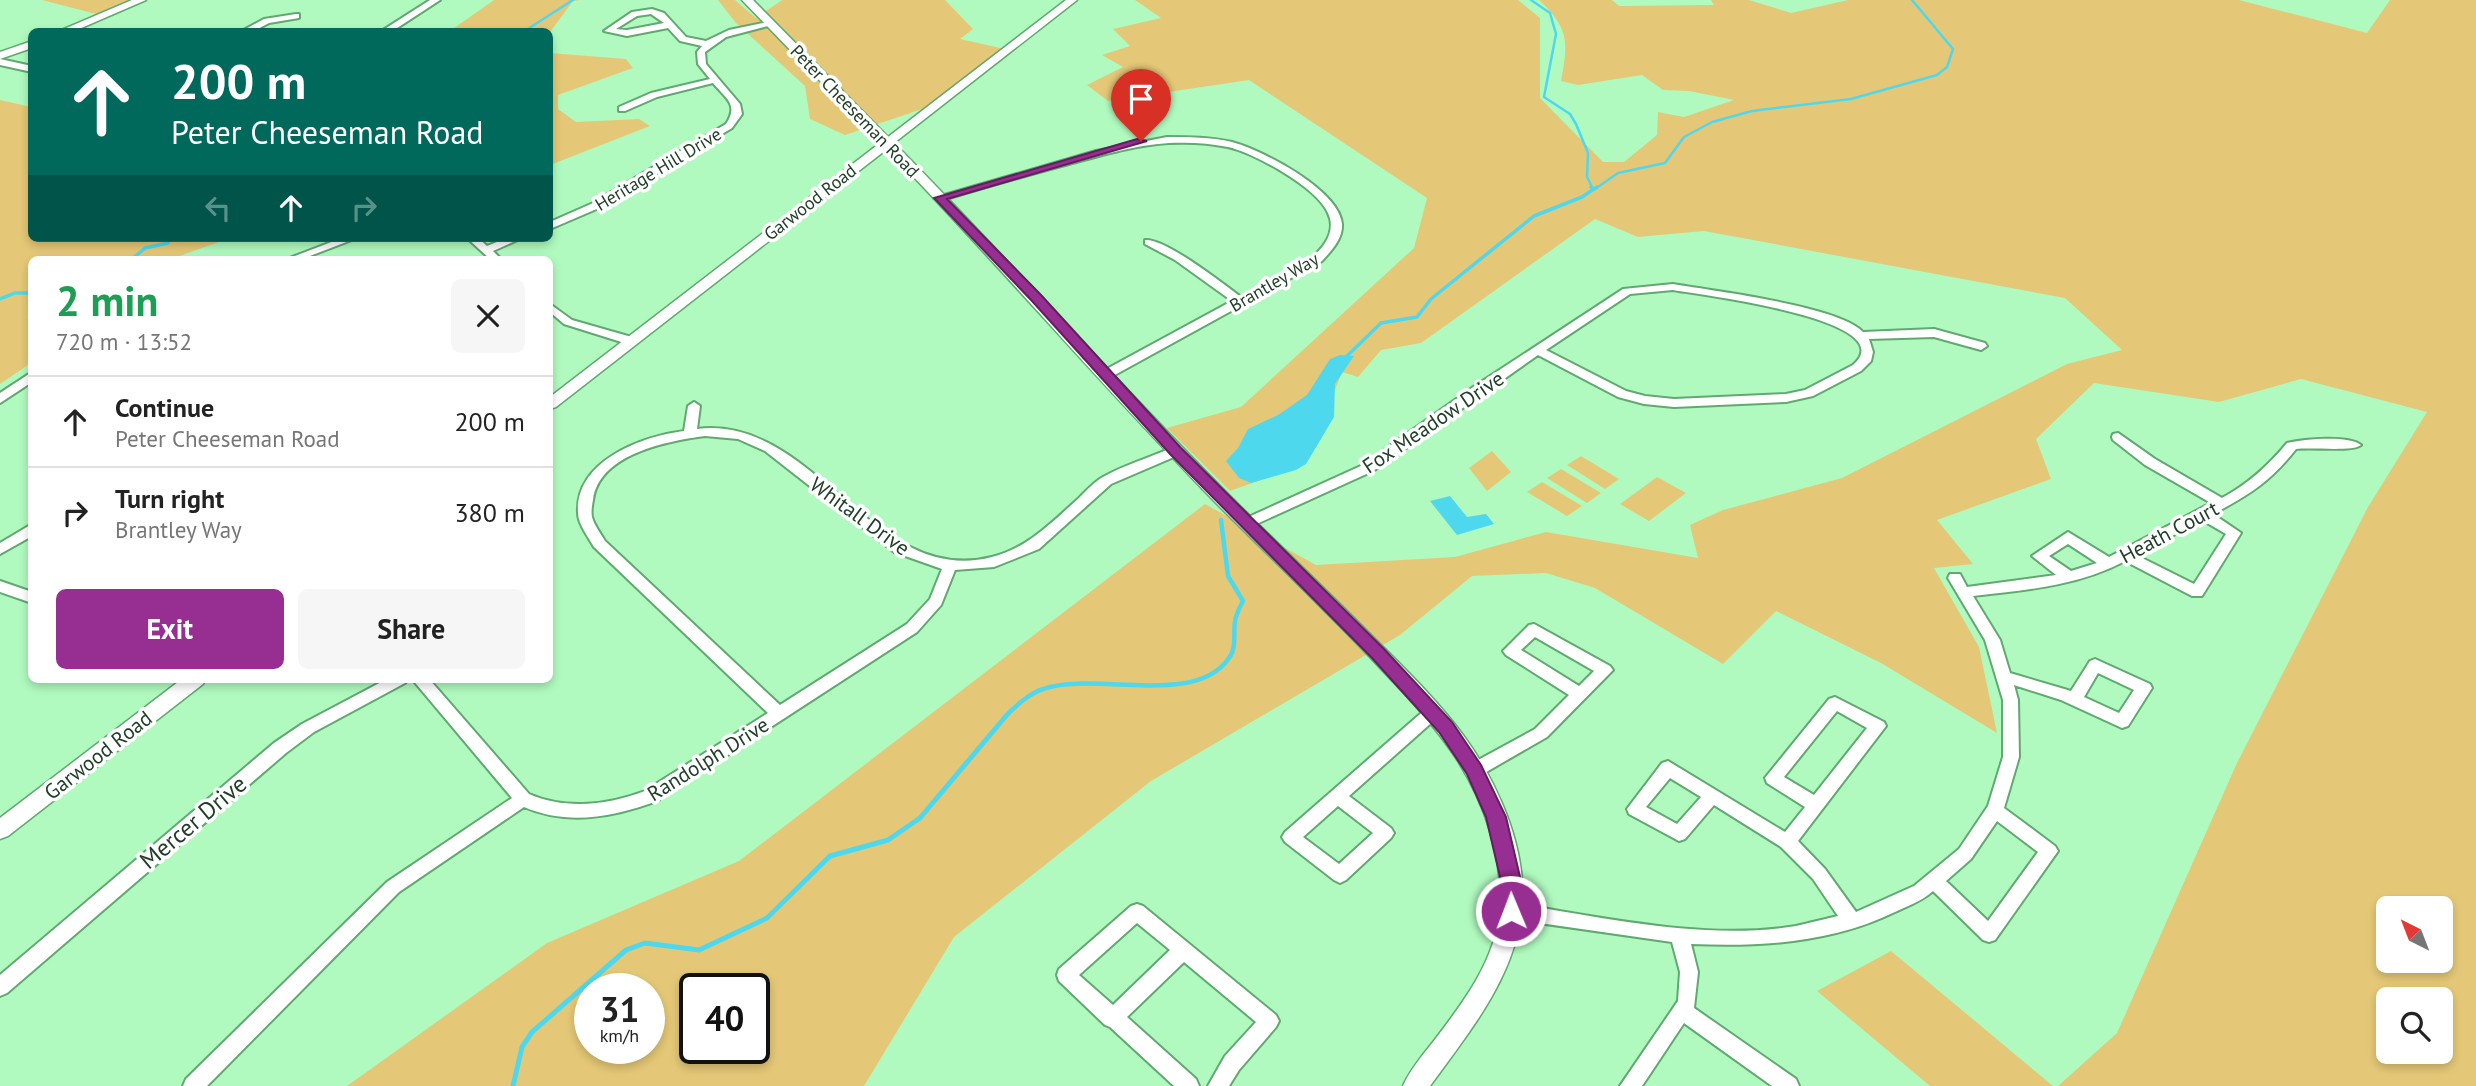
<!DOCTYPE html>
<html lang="en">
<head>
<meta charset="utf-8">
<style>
	:root { --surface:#fff; --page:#f6f6f6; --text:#222; --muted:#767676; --line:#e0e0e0; --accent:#972e91 }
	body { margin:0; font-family:"PT Sans",sans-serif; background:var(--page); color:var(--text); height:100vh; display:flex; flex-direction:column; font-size:26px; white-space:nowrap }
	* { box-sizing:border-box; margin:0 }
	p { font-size:23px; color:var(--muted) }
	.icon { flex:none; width:38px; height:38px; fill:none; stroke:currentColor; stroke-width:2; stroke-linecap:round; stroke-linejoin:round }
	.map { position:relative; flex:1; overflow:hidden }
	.details { position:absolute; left:28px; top:256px; width:525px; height:427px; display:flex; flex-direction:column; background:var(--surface); border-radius:10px; box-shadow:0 4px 10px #0003 }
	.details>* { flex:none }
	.hud { position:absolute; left:28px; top:28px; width:525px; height:214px; border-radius:10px; box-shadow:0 4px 10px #0003; background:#00695c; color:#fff; overflow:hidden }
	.needle { width:46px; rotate:318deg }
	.fabs { position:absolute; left:2376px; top:896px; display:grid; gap:14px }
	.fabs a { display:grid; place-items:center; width:77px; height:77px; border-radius:10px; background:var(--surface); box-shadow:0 4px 10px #0003; font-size:35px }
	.speed { position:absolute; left:574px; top:973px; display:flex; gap:14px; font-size:35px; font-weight:700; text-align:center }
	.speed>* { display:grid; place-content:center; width:91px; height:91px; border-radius:50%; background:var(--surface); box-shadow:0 4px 10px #0003; line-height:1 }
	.speed small { font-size:18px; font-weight:400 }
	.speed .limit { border:4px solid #111; border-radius:10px; background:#fff; color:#111 }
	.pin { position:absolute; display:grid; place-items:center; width:60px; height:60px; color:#fff; margin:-72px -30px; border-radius:50% 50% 50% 0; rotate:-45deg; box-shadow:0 0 7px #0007 }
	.pin .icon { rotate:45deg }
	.me { position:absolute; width:77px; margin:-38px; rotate:359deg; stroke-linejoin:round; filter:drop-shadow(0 0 5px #0008) }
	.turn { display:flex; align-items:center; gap:24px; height:147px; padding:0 28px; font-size:32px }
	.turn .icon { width:91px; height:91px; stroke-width:2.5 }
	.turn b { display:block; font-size:49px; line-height:60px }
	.lanes { display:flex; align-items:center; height:66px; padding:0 28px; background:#0003; justify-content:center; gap:35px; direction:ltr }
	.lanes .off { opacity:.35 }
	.round { display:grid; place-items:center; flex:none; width:74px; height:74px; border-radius:10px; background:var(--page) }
	.head { display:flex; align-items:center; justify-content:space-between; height:119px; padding:0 28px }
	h1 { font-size:42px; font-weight:800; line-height:52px; color:#1e9e55 }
	.action { display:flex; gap:14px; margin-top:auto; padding:14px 28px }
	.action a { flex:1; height:80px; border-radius:10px; background:var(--accent); color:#fff; font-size:28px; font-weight:800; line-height:80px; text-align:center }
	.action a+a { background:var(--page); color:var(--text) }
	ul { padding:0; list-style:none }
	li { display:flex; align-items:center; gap:21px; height:91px; padding:0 28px; border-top:2px solid var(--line) }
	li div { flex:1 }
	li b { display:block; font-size:26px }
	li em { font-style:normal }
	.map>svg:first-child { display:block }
	.green { fill:#e5c877; fill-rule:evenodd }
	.water { fill:#4ed8ee }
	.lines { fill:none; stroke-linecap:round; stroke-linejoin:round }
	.stream-far3 { stroke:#4ed8ee; stroke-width:2.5 }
	.stream-far2 { stroke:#4ed8ee; stroke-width:3.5 }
	.stream-far1 { stroke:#4ed8ee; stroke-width:4.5 }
	.stream { stroke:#4ed8ee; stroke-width:5 }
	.minor-casing { stroke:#61a871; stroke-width:4 }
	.tertiary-casing { stroke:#61a871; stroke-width:3 }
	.minor { fill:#fff; fill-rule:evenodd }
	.tertiary { fill:#fff; fill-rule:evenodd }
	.route { fill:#972e91; stroke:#621e5e; stroke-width:2 }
	.labels { text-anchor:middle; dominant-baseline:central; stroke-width:7; stroke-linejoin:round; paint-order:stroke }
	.far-street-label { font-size:18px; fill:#213f28; stroke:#fff }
	.street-label { font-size:21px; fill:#213f28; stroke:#fff }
	.near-street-label { font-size:24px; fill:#213f28; stroke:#fff }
</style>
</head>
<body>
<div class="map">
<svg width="2476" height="1086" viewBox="0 0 2476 1086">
	<rect width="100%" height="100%" fill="#b0fabf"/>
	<path class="green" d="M42,0H131L96,14Z
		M494,0H580L573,1L550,32L450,31Z
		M718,0H735L756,18L782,0H945L973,29L960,39L1009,50L937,104L845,135L810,119L805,86L736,23Z
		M1135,0H1518L1540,18V98L1603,162H1624L1657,135L1658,112L1684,117L1734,100L1689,91L1663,90L1642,75L1578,85L1561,81C1568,43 1570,29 1539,0H1612L1619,6L1714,5L1711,0H1749L1791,13L1848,0H2239L2367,33L2390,0H2476V1086H2058L2117,1033L2237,763L2368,507L2427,412L2301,379L2219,402L2094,383L2036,439L2051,479L1937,520L1973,564L1934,568L1979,647L1997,733L1881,663L1776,611L1723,664L1595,588L1546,573L1472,576L1400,635L1151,781L954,937L864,1086H347L547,943L739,861L1205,504L1316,565L1455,557L1546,532L1698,558L1690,525L1723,510L1842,478L2067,364L2122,350L2065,298L1704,231L1638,237L1595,219L1421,343L1381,350L1358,377L1342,372L1306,464L1230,491L1167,428L1241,407L1414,248L1427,198L1249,80L1108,101L1087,85L1123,67L1102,55L1130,46L1113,29L1161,18ZM2389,908H2441V961H2389ZM590,989H649V1048H590ZM695,989H754V1048H695ZM2389,999H2441V1052H2389Z
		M550,53L626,59L633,68L558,95V109L576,122L639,119L650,126L550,165Z
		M0,100L31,107L32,238H230L171,259H32L31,314L27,317L31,319V363L0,384Z
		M1492,451L1511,472L1487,491L1469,468Z
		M1581,456L1619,479L1605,489L1567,465Z
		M1561,469L1601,493L1587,503L1547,478Z
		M1657,477L1686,493L1649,521L1620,504Z
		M1542,482L1582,506L1567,516L1527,492Z
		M1891,951L2053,1086H1930L1817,991Z"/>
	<path class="water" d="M1340,355L1354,356L1335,384L1334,417L1306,464L1296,470L1251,483L1239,478L1226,461L1238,448L1248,429L1278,415L1307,395L1330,359Z
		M1450,496L1467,517L1486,514L1494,524L1457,535L1430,501Z"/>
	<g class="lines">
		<path class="stream-far3" d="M1531,0L1550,13L1556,34L1544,97L1570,114L1576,124L1588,153L1587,177L1593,189
			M523,32L573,0
			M1595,189L1618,173L1665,163L1684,137L1712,122L1752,111L1851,99L1937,75L1947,67L1953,49L1912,0"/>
		<path class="stream-far2" d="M1591,187L1593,189
			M132,259L145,248L168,243L169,238
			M0,299L15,293H32
			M1346,357L1381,323L1417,317L1431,299L1534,216L1582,197L1597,187"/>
		<path class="stream-far1" d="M1004,718C1013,708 1030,693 1043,689C1094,671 1195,708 1229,658C1237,648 1233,633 1235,621C1236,614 1240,607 1243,601L1228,576L1221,520"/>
		<path class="stream" d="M513,1086L522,1047L532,1032L626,950L645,943L699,950L767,918L830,856L888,840L920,818L1006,716"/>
		<defs>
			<path id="minor" d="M430,0H440L391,32H380Z
				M652,9L664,13L686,37L706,41L729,30L772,21V25L726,37L705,52L706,64L740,104L742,114L732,128L599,208L550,229V222L591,204L726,124C739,104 726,99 713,83L657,97L625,111H619V107L651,93L710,79L698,64L697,52L702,46L680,41L668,28L627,36L604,31L632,12ZM651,14L664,23L627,30L616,29L637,16Z
				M296,14H299V18L269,23L252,32H240L264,19Z
				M0,59L32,66V72L0,65Z
				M1167,137C1189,137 1211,137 1232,142C1262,150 1339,190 1342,224C1343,239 1331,251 1322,261L1111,377H1103L1101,374L1103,371L1232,301L1175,260L1145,244V240C1165,238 1222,283 1241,297C1263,284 1313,264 1325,243C1331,234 1333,223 1328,213C1317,187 1254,153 1228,147C1209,143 1189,142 1169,143C1134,145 1099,156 1065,165C1024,176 983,188 943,200L934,198L1096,151Z
				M342,238H357L302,259H287Z
				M467,238H478L487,246L507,238H522L493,251L501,259H490Z
				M1673,284C1713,291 1839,306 1863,332L1934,329L1985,343L1987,346L1981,350L1934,337L1869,339L1873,352L1871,361L1861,371L1813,396L1786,402L1674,407L1644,404L1618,397L1538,355L1373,471L1252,526L1247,528L1240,523L1242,520L1363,465L1472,388L1623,289ZM1673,290C1694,294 1906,319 1853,365L1805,390L1786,394L1674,399L1645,396L1626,391L1546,350L1630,294Z
				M550,304L572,320L635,338L637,341L631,345L564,324L550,312Z
				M32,372V382L0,403V393Z
				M694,402L700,406L697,429C814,414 873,588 992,557C1028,548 1052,522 1079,498C1086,491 1094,482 1103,477C1124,465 1149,458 1171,448H1181L1182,451L1181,454L1111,484L1039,549L994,567L955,570L941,605L917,632L657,801C613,817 568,826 524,807L399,892L207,1086H183L186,1079L387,882L512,798L412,679H429L529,794C566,810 608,805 645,791L768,713L594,547C589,538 578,524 578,513C575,461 642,436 684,431L688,406ZM705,436L738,439L765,451L894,552L942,569L930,599L907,624L780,705L605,541C601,534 594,525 592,517C591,512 592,505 593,500C599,454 667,441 705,436Z
				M2118,433L2155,459L2222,498C2248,484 2268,466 2287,443C2304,439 2349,435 2361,445C2353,452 2312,447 2296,449C2270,482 2249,495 2213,514L2241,533L2202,596H2192L2125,561C2078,586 2026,590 1973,596L2000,640L2010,673L2071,691L2090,661L2095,659L2150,684L2152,688L2128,726L2122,728L2061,700L2014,685L2018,700L2019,757L2004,808L2055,846L2058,851L1995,940L1989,942L1983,940L1933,891C1922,901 1908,906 1895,912C1831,943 1761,947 1691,944L1698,972L1694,1008L1796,1079L1799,1086H1772L1684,1023L1642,1086H1620L1678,1001L1680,972L1672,942L1511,919L1505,917L1502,911L1505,905L1511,903C1602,917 1704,941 1796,926C1810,923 1824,919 1838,916L1813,879L1781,847L1714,805L1685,839L1679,841L1629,814L1627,809L1662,763L1668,761L1785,832L1805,807L1767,783L1765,778L1829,699L1835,697L1884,722L1886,726L1798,841L1825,869L1856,912L1914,886L1959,849L1988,806L2003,757V700L1985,640L1948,578L1950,574H1960L1967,587L2056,575L2032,556L2068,532L2109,557L2211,503L2145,465L2113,440L2112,437L2113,434ZM2202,520L2226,534L2194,584L2136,555ZM2068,544L2097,563L2071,571L2049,556ZM2098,673L2134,690L2119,713L2084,697ZM1837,711L1867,728L1814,795L1784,777ZM1670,778L1701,797L1677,824L1646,807ZM1997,821L2038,852L1988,921L1946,881L1971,859Z
				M32,524V536L0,554V543Z
				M0,581L32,592V603L0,592Z
				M1534,624L1610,666L1613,670L1547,737L1481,775L1475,777L1469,775L1467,770L1469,765L1535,729L1569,695L1506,655L1503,651L1529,625ZM1535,637L1594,671L1579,686L1521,650Z
				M387,679H408L405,683L314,732L286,753L7,993L0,996V975L274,743L302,724Z
				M1433,706L1439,708L1441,712L1439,716L1349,796L1391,828L1394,833L1391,838L1346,880L1340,883L1334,880L1285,842L1282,837L1285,832L1427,708ZM1338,806L1373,833L1339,864L1303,837Z
				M1137,904L1143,906L1276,1015L1279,1021L1276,1027L1239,1070L1229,1086H1208L1225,1056L1256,1022L1184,962L1127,1017L1196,1079L1199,1086H1174L1110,1027L1105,1025L1059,981L1057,975L1059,969L1131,906ZM1137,923L1170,950L1113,1005L1079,975Z"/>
			<path id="tertiary" d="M132,0H146L72,32H57Z
				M742,0H753L888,137L1066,0H1077L894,143C1006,256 1110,375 1221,487C1272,539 1326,589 1377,641C1407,671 1438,701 1463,735C1493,776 1518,829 1522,880C1528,962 1475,1024 1430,1086H1403C1410,1070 1422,1056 1433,1042C1463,1003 1496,960 1500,909C1503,857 1485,804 1458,761C1433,722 1400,689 1368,655C1318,603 1266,553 1215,502C1103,387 999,265 887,149L556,407L550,409V397L880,143Z
				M32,41V48L0,59V52Z
				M182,679H206L203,684L8,836L0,839V818Z"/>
		</defs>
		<use href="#minor" class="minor-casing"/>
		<use href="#tertiary" class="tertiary-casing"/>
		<use href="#minor" class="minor"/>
		<use href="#tertiary" class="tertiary"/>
	</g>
	<path class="route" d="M1137,139L1147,141L947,199L1041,295L1181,448L1384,649L1452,722L1481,765L1506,817L1521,881V911L1518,917L1511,920L1504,917L1501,911V881L1486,817L1467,774L1439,732L1372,658L1171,455L1032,301L934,198Z"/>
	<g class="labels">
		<g class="far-street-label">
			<text transform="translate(855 111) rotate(46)">Peter Cheeseman Road</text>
			<text transform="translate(658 169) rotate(-31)">Heritage Hill Drive</text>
			<text transform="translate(810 202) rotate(-38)">Garwood Road</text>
			<text transform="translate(1274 282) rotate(-30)">Brantley Way</text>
		</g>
		<g class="street-label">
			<text transform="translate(1433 422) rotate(-34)">Fox Meadow Drive</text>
			<text transform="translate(860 516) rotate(36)">Whitall Drive</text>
			<text transform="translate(2169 532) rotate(-28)">Heath Court</text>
			<text transform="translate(98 755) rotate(-38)">Garwood Road</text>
			<text transform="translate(708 759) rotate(-32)">Randolph Drive</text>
		</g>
		<g class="near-street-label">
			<text transform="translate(193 822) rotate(-40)">Mercer Drive</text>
		</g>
	</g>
</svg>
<div class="fabs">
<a><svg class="needle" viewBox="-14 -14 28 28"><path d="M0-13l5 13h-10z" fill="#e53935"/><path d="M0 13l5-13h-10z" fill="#767676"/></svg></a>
<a><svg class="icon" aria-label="search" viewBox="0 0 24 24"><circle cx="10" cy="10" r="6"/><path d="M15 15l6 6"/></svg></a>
</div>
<div class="speed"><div>31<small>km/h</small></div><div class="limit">40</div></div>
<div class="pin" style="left:1141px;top:141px;background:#d93025"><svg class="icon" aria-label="arrive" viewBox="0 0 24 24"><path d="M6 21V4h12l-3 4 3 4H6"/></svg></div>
<svg class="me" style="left:1511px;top:911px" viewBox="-20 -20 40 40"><circle r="17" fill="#972e91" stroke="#fff" stroke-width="3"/><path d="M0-11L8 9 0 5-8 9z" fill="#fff"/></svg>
<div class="hud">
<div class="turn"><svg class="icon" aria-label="ahead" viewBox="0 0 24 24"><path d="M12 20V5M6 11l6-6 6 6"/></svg><div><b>200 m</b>Peter Cheeseman Road</div></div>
<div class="lanes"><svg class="icon off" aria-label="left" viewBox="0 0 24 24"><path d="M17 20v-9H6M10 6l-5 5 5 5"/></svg><svg class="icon" aria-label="ahead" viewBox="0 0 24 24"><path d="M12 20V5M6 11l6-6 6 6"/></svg><svg class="icon off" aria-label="right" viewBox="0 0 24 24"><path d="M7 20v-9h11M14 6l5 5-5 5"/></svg></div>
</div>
<section class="details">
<div class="head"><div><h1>2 min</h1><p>720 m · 13:52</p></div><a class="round"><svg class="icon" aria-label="close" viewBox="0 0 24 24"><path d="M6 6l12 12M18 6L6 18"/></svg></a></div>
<ul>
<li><svg class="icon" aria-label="ahead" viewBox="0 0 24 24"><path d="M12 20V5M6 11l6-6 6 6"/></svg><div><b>Continue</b><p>Peter Cheeseman Road</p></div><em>200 m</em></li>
<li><svg class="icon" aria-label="right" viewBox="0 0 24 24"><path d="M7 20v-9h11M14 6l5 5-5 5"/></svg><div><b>Turn right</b><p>Brantley Way</p></div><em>380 m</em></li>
</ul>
<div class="action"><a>Exit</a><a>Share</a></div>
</section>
</div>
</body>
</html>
